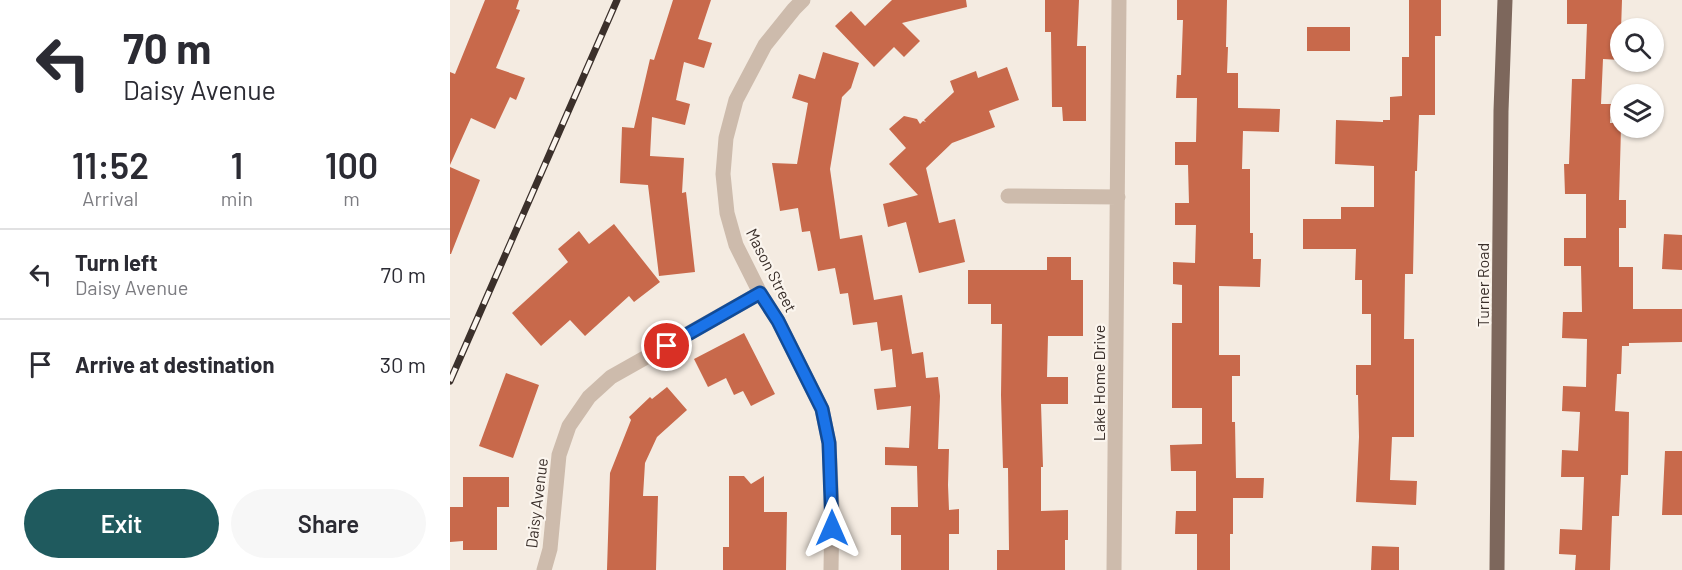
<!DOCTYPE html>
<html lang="en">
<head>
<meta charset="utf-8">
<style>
	:root { --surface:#fff; --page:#f7f7f7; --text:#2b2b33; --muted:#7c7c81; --line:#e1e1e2; --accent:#1f5a5e }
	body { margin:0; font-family:Barlow,sans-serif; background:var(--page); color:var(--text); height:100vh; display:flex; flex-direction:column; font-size:22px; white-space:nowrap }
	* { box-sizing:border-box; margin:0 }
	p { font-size:20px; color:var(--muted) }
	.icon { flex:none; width:33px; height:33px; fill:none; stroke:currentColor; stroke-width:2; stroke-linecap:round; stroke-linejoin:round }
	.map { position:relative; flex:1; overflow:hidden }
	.sheet { display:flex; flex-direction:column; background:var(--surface); width:450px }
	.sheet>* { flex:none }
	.hud { background:#fff; color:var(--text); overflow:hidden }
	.fabs { position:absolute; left:1160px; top:18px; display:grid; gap:12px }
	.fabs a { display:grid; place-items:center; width:54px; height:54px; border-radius:50%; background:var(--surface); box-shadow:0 2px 4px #0004; font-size:30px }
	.pin { position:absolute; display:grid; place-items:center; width:51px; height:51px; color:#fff; margin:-26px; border:3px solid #fff; border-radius:50%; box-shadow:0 2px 6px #0007 }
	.me { position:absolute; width:66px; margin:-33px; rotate:0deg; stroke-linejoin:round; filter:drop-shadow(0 0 4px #0008) }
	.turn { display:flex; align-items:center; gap:21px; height:126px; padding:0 24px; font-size:27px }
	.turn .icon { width:78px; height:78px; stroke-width:2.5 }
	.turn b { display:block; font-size:42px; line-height:51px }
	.eta { display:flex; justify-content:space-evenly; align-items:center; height:102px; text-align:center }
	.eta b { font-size:36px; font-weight:600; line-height:42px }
	.action { display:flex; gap:12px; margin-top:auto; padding:12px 24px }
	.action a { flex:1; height:69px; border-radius:36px; background:var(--accent); color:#fff; font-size:24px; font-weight:600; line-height:69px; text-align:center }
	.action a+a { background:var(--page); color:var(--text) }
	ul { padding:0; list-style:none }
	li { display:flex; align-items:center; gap:18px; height:90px; padding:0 24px; border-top:2px solid var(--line) }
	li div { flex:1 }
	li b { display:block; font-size:22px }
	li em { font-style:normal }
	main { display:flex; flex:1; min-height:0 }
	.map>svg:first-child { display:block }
	.building { fill:#c8694b }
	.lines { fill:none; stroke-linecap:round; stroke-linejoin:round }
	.minor { stroke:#cdbbac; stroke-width:15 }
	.major { stroke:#7d675c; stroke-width:15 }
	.rail-casing { stroke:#3b302b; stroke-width:7 }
	.rail { stroke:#fbf5ee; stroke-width:4.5; stroke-dasharray:14; stroke-linecap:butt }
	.route-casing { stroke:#114b97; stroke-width:15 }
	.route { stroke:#1a73e8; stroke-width:10 }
	.labels { text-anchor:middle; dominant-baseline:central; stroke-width:4.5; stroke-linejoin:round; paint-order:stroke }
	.street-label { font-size:16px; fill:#3b302b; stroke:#fbf5ee }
</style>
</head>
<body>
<main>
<section class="sheet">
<div class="hud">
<div class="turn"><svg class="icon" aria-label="left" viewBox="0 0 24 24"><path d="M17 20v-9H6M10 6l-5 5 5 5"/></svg><div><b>70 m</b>Daisy Avenue</div></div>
</div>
<div class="eta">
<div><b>11:52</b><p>Arrival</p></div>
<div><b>1</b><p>min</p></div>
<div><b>100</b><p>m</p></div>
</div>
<ul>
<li><svg class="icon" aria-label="left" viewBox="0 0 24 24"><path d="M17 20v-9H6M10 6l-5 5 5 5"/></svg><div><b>Turn left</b><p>Daisy Avenue</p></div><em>70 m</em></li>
<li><svg class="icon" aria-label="arrive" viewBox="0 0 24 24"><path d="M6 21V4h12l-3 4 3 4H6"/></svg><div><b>Arrive at destination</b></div><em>30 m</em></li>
</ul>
<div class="action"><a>Exit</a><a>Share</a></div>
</section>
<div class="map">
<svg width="1232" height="570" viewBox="0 0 1232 570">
	<rect width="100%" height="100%" fill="#f4ebe1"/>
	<path class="building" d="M35,0H69L66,9L70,10L46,68L75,78L66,100L60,97L45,129L21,118L0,165V72L5,74Z
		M223,0H261L248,39L262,43L254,68L234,62L226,100L240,104L235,125L202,117L200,156L234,158L232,193L236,192L245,272L209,276L198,185L170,183L172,127L184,128L200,59L204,60Z
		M442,0H516L517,7L452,23L470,41L454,57L444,47L424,67L385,26L401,11L415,26Z
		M595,0H629L627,46H636V121H613L612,107H602L601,32H595Z
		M727,0H777L776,47H778L777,73H788V108L830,109L829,132L793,131L792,169H800V233H803V259H811L810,287L769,286V355H790V376H782V422H785L786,478H814L813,498H783V534H780V570H747V534H725L726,511H746V471H721L720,445L752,444V408H722V323H732V285L723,284V262L745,263L746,225H725V203H739L738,165H725V142H746L747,98H726L727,75H731L733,20H727Z
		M959,0H991V36H985V115H969L967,171H965L963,274H955L954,339H964V437H942L940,480L967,481L966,505L906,502L909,437L908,395H906V365H921V314H912V280H905L906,249H853V219H891V207H924V166L885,164L886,120L933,122V120H940V97L952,96V57H959Z
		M1117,0H1172L1170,60L1153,59L1151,104H1161L1160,123H1170L1171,128L1169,200H1176V228H1169V267H1183V309H1232V342L1179,343V346H1172L1171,374H1167L1165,411L1179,412L1178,475H1171L1169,516H1162L1160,570H1125L1126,555L1109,554L1110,529L1132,530L1134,477H1111L1112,450L1128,451L1130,412L1112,411L1113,386L1136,387L1137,339L1112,338L1113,312H1132L1131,266H1114V238H1136V194H1115L1114,164H1119L1122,79H1135L1137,24H1117Z
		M857,27H900V51H857Z
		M373,52L409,63L401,88L392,97L380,169L390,239L412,235L424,300L452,295L462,354L473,352L476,378L488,377L490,396L488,449H499L498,485L499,510L509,509V534H499V570H451V535H441V507H468L467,466L435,465V447L459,448L461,406L427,410L424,389L446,387L442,349L431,351L427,322L403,325L398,293L390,294L385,268L368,271L360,231L352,232L348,208L330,211L322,163L347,164L358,103L342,98L349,74L365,79Z
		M557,67L569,100L539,111L545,127L502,143L476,168L489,223L505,219L515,262L469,273L456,222L438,227L433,204L468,195L439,164L456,148L439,129L454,116L467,119L470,124L473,121L476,122L474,120L504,92L500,81L526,71L528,78Z
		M0,167L30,180L1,254H0Z
		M164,224L210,282L184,302L179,296L135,336L120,320L91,346L62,313L118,262L108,249L129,231L139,244Z
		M1214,234L1232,235V270L1212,269Z
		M597,257H621V280H633V336H598L597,377H618V404H591L593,467H591V511L618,510V540H615V570H547V550H559L558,468H553L551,395L552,324H541V304H518V270H597Z
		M294,333L325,394L301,406L293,391L284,395L276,378L258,387L244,359Z
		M56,373L89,385L63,458L29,446Z
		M217,387L237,410L207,437L195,463L193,496H208L206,570H157L160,473L181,420L179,417L200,397L202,399Z
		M1215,451H1232V515H1212Z
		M279,476H294L301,484L314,476V512H337L336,570H273V547H279Z
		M13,477H59V507H47V550H13V541L0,542V507H13Z
		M922,546L949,547V570H921Z"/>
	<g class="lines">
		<path class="minor" d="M353,0L344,9L315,45L286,100L276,138L273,174L277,213L286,245L310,293L328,321L372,409L379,443L382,507L381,570
			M558,196L668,197
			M94,570L100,549L109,455L119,426L139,397L161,377L310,293
			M664,570L669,0"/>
		<path class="major" d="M1047,570L1051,111L1055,0"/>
		<defs>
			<path id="rail" d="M0,381L167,0"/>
		</defs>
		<use href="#rail" class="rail-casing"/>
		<use href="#rail" class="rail"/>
	</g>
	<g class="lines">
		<defs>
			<path id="route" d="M217,346L310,293L328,321L372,409L379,443L382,528"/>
		</defs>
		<use href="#route" class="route-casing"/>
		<use href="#route" class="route"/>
	</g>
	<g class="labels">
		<g class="street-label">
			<text transform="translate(322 270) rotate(63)">Mason Street</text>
			<text transform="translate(1032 285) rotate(-90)">Turner Road</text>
			<text transform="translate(648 383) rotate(-90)">Lake Home Drive</text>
			<text transform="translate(86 503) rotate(-83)">Daisy Avenue</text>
		</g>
	</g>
</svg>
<div class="fabs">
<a><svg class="icon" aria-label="search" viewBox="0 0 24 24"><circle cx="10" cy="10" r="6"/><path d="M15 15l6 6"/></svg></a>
<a><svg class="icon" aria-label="layers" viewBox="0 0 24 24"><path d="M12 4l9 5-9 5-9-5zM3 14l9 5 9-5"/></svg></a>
</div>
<div class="pin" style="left:217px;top:346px;background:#d93025"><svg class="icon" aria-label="arrive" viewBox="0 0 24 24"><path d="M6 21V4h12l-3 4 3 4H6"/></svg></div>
<svg class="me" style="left:382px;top:528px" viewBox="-20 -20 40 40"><path d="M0-17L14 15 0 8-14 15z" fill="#1a73e8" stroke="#fff" stroke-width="4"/></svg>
</div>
</main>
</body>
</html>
